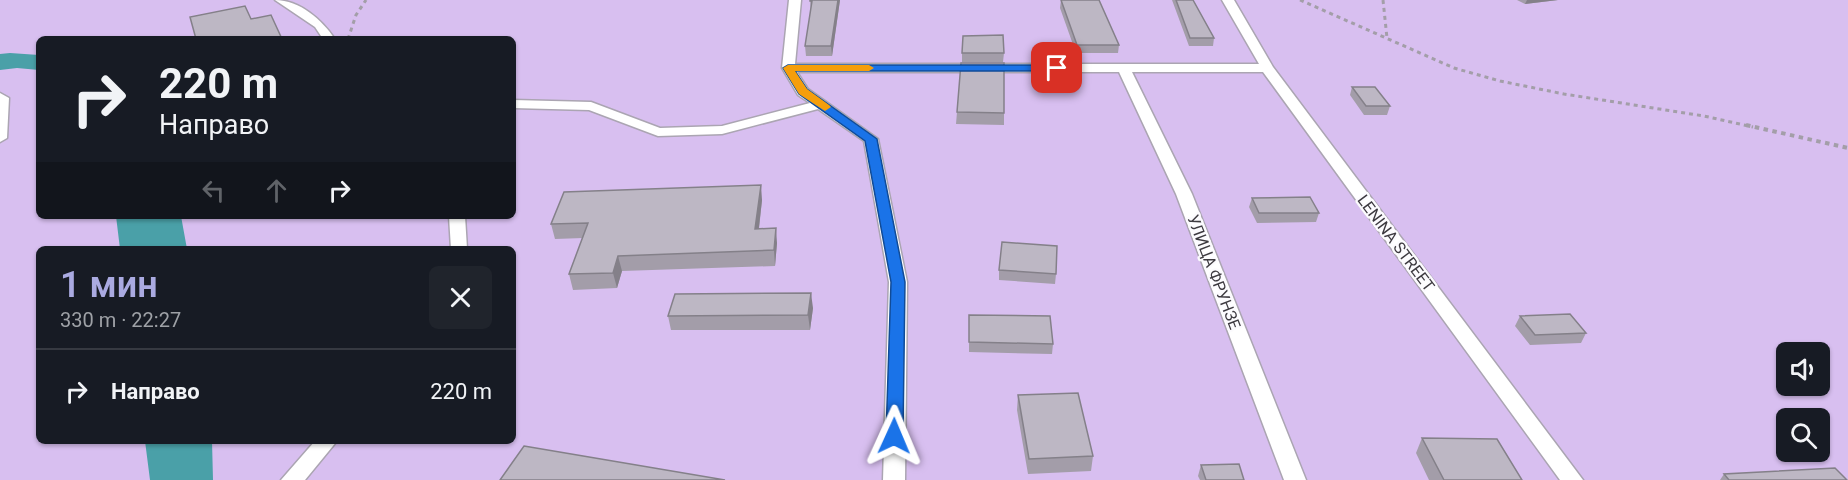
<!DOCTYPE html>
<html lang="ru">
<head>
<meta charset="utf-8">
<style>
	:root { --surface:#171b24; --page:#20242c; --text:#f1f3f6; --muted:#9ea1a6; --line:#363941; --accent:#aaaae1 }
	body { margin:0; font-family:Roboto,sans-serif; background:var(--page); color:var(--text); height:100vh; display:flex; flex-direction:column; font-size:22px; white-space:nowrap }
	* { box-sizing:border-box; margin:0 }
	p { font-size:20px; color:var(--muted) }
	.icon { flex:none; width:33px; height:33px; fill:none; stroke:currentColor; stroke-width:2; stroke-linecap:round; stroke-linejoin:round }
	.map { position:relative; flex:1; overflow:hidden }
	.panel { position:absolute; left:36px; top:246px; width:480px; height:198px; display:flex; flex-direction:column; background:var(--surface); border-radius:9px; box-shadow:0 2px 4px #0004 }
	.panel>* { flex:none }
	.hud { position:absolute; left:36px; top:36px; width:480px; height:183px; border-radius:9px; box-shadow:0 2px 4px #0004; background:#171b24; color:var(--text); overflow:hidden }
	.buttons { position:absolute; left:1776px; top:342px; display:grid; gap:12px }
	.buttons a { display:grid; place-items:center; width:54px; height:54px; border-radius:9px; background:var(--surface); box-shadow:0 2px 4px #0004; font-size:30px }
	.pin { position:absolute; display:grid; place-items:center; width:51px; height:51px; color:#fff; margin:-26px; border-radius:12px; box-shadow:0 3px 9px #0006 }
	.me { position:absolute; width:66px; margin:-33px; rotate:1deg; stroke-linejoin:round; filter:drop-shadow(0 0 4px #0008) }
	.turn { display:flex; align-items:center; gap:21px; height:126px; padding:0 24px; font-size:27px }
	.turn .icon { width:78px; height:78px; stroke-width:2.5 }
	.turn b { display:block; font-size:42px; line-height:51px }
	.lanes { display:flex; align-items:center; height:57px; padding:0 24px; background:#0003; justify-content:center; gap:30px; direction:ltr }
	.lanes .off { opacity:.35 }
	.round { display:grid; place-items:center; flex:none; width:63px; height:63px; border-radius:9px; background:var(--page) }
	.summary { display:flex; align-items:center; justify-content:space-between; height:102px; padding:0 24px }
	h1 { font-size:36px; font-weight:600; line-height:45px; color:var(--accent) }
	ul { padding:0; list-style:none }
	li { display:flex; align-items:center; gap:18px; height:84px; padding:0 24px; border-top:2px solid var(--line) }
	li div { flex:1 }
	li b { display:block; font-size:22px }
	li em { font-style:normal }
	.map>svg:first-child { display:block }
	.green { fill:#d8bff0; fill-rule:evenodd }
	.water { fill:#4aa0a8 }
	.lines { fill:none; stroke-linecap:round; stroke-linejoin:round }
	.street-casing { stroke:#aba5b2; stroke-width:3 }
	.path-far1 { stroke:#a39ea8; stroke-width:3; stroke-dasharray:4 4; stroke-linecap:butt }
	.path { stroke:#a39ea8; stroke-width:4; stroke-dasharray:4.5 4.5; stroke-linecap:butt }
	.street { fill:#fff; fill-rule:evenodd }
	.wall { fill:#a39da9 }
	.shaded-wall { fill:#848089 }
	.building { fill:#bdb7c4; stroke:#848089; stroke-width:1.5 }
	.route { fill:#1a73e8; stroke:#114b97; stroke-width:1.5 }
	.slow { fill:#f59e0b }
	.labels { text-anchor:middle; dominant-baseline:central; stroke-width:4.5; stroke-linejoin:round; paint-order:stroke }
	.street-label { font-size:16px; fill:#3d3a40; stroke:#fcfbfe }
</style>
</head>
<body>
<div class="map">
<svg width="1848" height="480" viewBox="0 0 1848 480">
	<rect width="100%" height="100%" fill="#f2ebf9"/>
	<path class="green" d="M0,0H1848V480H0ZM39,39H513V216H39ZM39,249H513V441H39ZM1786,352H1820V386H1786ZM1786,418H1820V452H1786Z"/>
	<path class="water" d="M10,53L39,55V70L17,68L0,70V54Z
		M116,216H181L187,249H120Z
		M145,441H212L213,480H150Z"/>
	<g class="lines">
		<defs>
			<path id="street" d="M275,0C300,0 322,20 335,39H323L315,27Z
				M789,0H801L795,64H1259L1222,0H1234L1273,67L1583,480H1560L1263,72H1132L1192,194L1306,480H1284L1176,194L1119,72H797L808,89L878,139L907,282L905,480H883L889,282L864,141L818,109L722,134L658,136L589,110L513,108V100L591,102L660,128L722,126L810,103L798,95L782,68Z
				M0,93L9,98L7,138L0,142Z
				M449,216H465L467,249H451Z
				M315,441H337L305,480H281Z"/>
		</defs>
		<use href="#street" class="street-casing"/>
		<path class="path-far1" d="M1300,0L1454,68L1500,81L1564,94L1704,116L1753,127
			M1383,0L1387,38
			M348,39L356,15L366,0"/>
		<path class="path" d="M1746,125L1848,148"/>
		<use href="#street" class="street"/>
	</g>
	<path class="wall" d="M810,0H840L832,56H806L805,46L811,11Z
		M1061,0L1119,45L1118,53H1076L1060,8Z
		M1172,0H1193L1214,38L1213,46H1189Z
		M1517,0H1558L1525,4Z
		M962,53H1004L1003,62H962Z
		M1352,87L1390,106L1387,115H1364L1350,95Z
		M957,112L1004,113V125L956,124Z
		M1252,198L1319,213L1316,222L1257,223L1249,207Z
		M762,200L759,229L777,243L775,266L622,271L617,288L573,290L569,274L583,238L555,239L551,224Z
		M999,270L1056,274L1055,284L999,280Z
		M813,308L810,330H671L668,316Z
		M969,315L1053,344L1052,354L969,352Z
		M1520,316L1586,333L1581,343L1530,345L1515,326Z
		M1018,395L1093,456L1091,471L1028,474L1017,410Z
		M1422,438L1522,480H1429L1416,453Z
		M1201,465L1244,480H1200L1198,476Z
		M1724,474L1847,480H1720Z"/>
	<path class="shaded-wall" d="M838,0H840L832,56L831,46Z
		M1527,0H1558L1525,4Z
		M761,185L762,200L757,244L755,229Z
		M776,228L777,243L775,266L774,250Z
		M618,256L622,271L617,288L613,273Z
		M811,293L813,308L810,330L808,315Z"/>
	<path class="building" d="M810,0H838L831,46H805L812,1H810Z
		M1061,0H1099L1119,45H1077Z
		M1176,0H1193L1214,38H1190Z
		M245,6L251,19L271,15L282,39H196L190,17Z
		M1003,35L1004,53H962L963,36Z
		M961,63H1004V113L957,112Z
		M1352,87H1375L1390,106H1366Z
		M761,185L755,229L776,228L774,250L618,256L613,273L569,274L588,223L551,224L564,192Z
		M1310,197L1319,213H1259L1252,198Z
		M1002,242L1057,246L1056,274L999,270Z
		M811,293L808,315L668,316L675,294Z
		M1570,314L1586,333L1535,335L1520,316Z
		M969,315L1050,316L1053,344L969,342Z
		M1078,393L1093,456L1029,459L1018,395Z
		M1422,438L1497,439L1522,480H1444Z
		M524,446L725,480H500Z
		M1239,464L1244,480H1206L1201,465Z
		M1835,468L1847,480H1729L1724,474Z"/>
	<path class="route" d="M788,65H1057L1062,68L1057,71H795L807,89L877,139L905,282L903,436L901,441L894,442L888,441L886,436L891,282L865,141L799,94L783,68Z"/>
	<path class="slow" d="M788,65H869L874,68L869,71H795L807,89L829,105L831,107L825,111L799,94L783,68Z"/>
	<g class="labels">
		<g class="street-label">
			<text transform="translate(1396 243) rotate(53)">LENINA STREET</text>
			<text transform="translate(1214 272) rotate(69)">УЛИЦА ФРУНЗЕ</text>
		</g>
	</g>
</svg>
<div class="buttons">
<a><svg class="icon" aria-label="sound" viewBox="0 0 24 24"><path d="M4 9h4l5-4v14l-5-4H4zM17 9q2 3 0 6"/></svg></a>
<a><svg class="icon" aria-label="search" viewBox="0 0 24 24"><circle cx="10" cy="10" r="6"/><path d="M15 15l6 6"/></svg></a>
</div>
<div class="pin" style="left:1057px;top:68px;background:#d93025"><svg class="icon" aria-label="arrive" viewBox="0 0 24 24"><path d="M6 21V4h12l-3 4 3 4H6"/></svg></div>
<svg class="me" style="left:894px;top:436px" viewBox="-20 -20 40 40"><path d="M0-17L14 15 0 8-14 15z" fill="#1a73e8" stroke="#fff" stroke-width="4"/></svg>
<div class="hud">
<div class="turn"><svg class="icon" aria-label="right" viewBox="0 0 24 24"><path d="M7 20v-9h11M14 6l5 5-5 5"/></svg><div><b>220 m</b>Направо</div></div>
<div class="lanes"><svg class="icon off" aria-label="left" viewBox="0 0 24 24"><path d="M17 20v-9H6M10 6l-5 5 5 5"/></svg><svg class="icon off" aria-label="ahead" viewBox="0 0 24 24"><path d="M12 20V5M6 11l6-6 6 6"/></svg><svg class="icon" aria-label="right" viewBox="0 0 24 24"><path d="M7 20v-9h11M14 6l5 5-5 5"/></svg></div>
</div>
<section class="panel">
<div class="summary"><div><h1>1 мин</h1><p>330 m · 22:27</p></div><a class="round"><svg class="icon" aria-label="close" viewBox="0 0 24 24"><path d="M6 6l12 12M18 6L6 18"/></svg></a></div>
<ul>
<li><svg class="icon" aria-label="right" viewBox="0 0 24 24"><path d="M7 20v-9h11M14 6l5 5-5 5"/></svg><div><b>Направо</b></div><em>220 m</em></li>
</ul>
</section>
</div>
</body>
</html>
